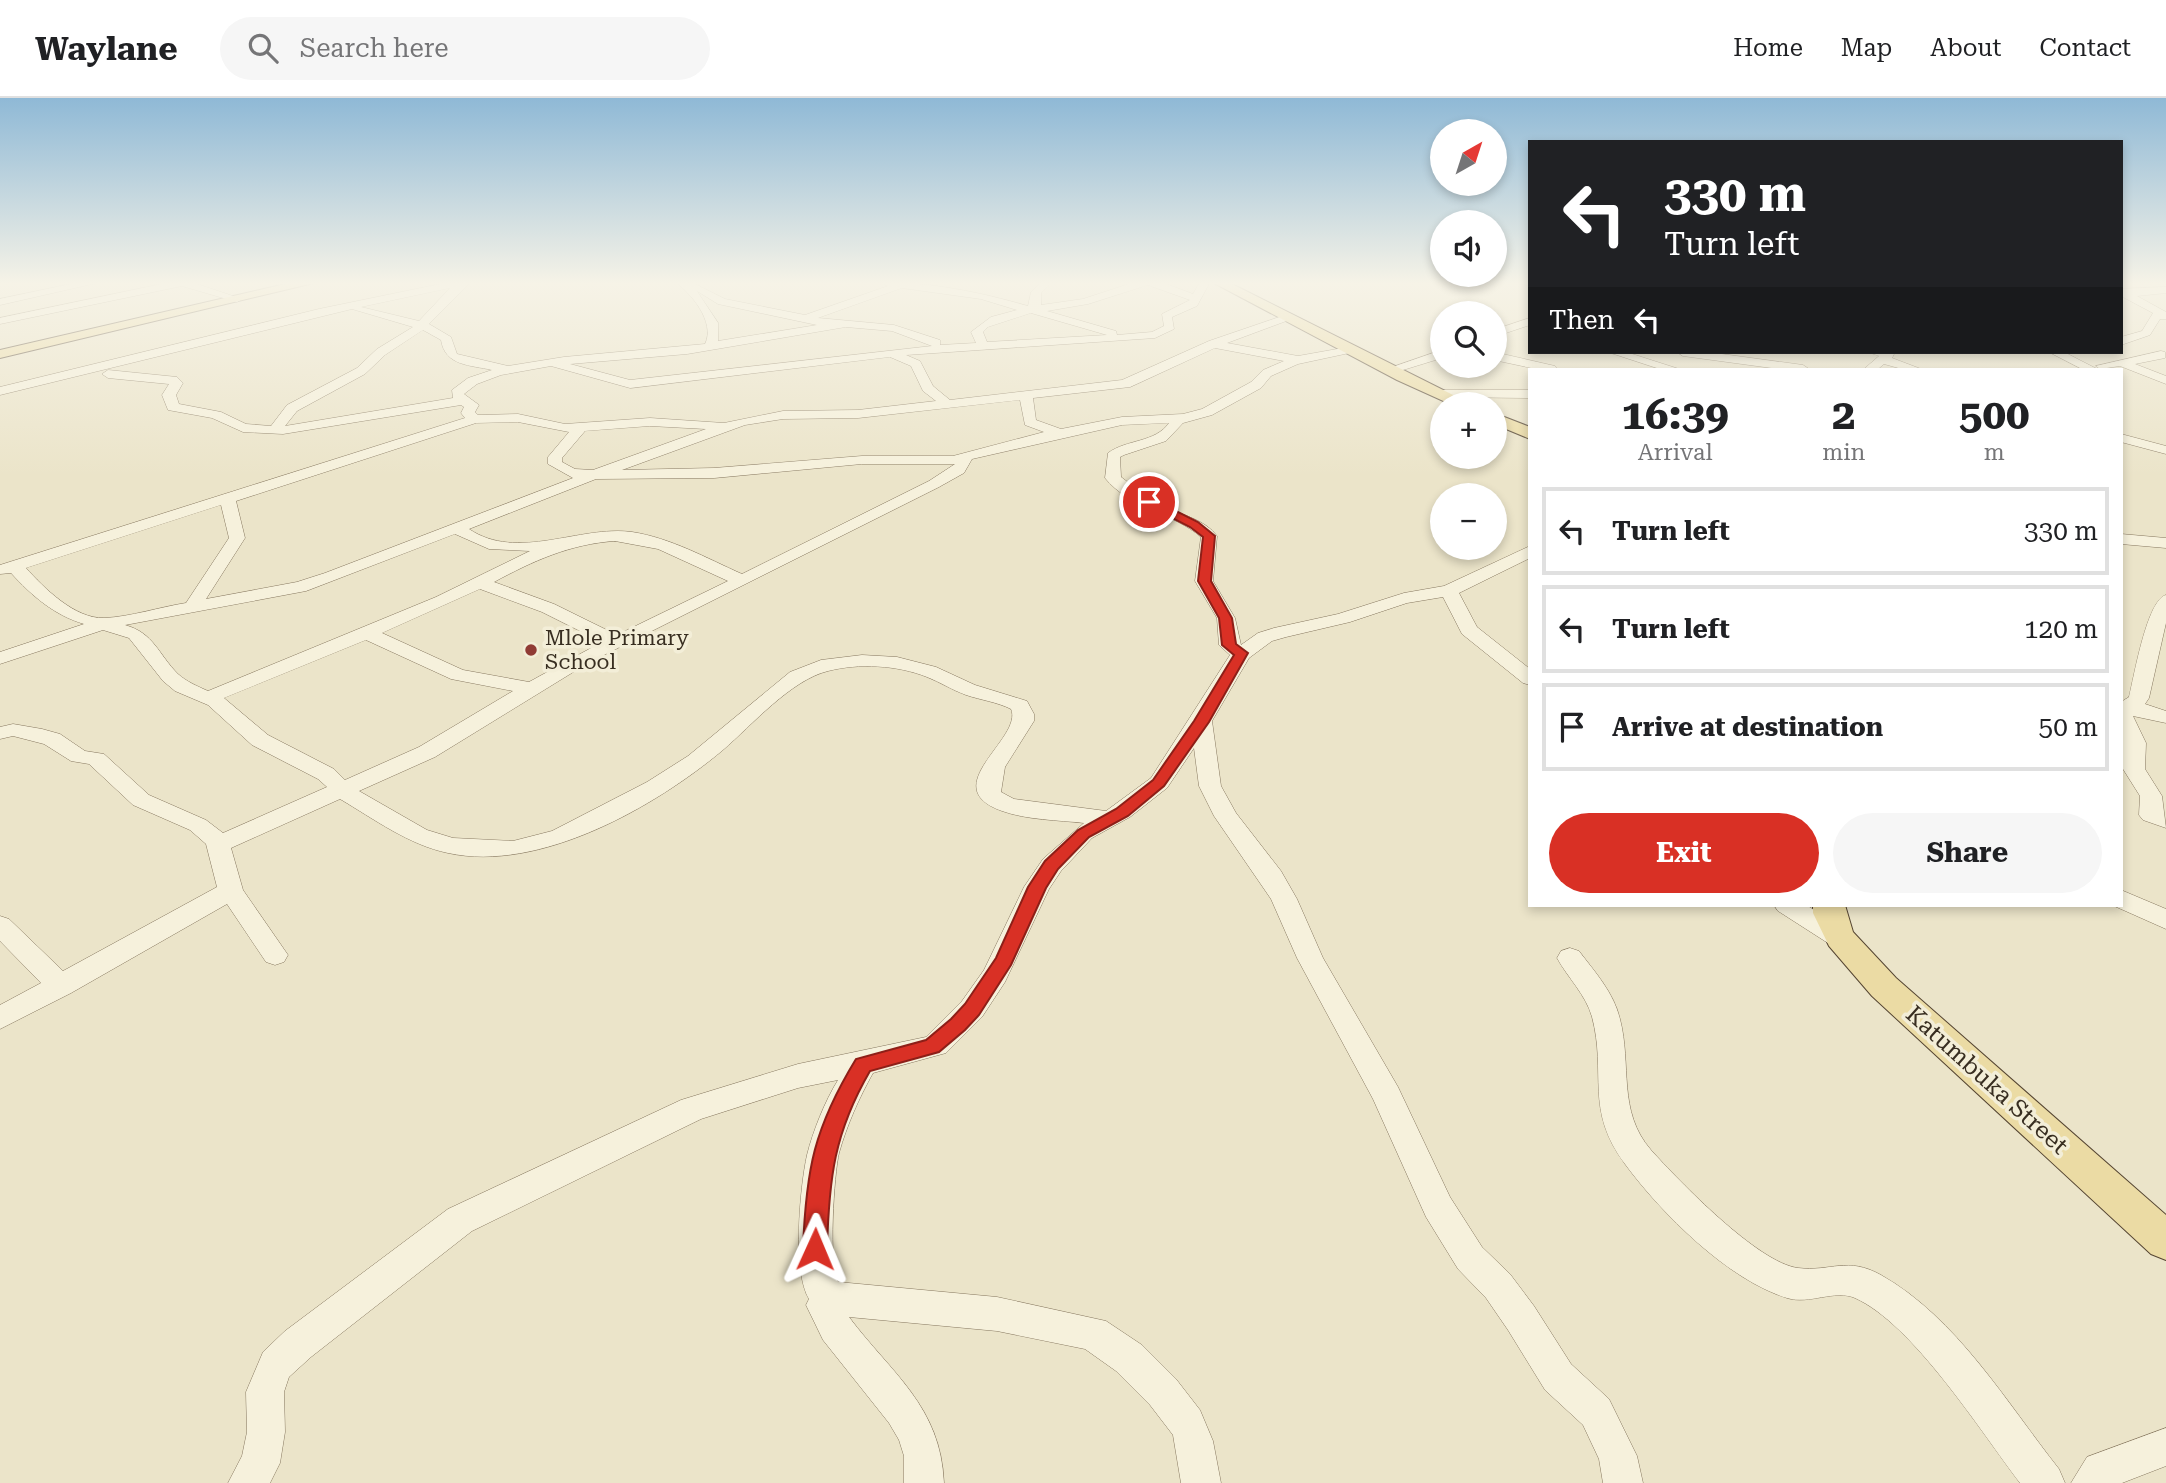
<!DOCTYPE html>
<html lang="en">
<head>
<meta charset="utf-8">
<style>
	:root { --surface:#fff; --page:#f6f6f6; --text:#202124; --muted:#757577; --line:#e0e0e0; --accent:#d93025 }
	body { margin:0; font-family:"Roboto Serif",serif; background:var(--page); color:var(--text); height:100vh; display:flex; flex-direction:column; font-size:26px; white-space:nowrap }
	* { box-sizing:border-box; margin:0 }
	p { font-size:23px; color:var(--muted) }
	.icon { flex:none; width:38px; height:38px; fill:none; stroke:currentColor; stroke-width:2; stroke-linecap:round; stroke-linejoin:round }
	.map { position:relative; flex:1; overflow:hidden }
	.sheet { position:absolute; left:1528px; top:270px; width:595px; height:539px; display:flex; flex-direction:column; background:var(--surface); border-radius:0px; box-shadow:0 4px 10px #0003 }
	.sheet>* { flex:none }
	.hud { position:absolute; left:1528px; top:42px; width:595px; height:214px; border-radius:0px; box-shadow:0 4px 10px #0003; background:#202124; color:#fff; overflow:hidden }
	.needle { width:46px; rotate:39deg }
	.tools { position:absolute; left:1430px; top:21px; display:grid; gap:14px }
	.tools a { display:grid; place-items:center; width:77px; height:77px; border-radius:50%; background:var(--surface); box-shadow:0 4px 10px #0003; font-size:35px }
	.pin { position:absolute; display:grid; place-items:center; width:60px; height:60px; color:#fff; margin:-30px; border:4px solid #fff; border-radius:50%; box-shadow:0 2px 7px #0007 }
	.me { position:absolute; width:77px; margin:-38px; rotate:1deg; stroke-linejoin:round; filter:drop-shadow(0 0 5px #0008) }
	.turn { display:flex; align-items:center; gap:24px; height:147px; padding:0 21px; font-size:32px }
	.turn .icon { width:91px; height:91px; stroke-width:2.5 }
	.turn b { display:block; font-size:49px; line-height:60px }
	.then { display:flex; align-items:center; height:66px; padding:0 21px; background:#0003; gap:14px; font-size:26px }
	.eta { display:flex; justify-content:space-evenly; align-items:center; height:119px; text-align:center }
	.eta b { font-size:42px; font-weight:700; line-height:49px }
	.action { display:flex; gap:14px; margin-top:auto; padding:14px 21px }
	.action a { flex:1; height:80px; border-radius:42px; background:var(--accent); color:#fff; font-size:28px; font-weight:700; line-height:80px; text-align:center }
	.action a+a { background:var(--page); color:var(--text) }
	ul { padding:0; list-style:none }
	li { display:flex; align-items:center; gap:21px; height:88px; margin:0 14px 10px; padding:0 7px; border:4px solid var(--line); border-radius:0px }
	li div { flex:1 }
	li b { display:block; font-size:26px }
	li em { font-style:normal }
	header { display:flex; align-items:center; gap:42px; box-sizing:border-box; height:98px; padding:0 35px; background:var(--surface); border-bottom:2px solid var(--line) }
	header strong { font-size:33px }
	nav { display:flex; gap:38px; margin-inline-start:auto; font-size:24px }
	.search { width:490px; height:63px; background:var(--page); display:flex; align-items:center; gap:18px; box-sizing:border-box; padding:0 24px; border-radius:38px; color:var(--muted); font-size:26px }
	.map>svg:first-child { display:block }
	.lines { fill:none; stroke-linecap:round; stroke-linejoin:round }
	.minor-casing { stroke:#86775f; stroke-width:1 }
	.major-casing { stroke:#554532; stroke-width:2 }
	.minor { fill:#f6f1dc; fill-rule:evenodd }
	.major { fill:#ebdba4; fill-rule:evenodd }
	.route { fill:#d93025; stroke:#8d1f18; stroke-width:2 }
	.poi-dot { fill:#903b34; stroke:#f3eed8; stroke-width:2.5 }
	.labels { text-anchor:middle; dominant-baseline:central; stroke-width:7; stroke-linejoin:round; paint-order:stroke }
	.poi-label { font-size:21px; fill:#382e21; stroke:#f3eed8; text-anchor:start }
	.near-street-label { font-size:24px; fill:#382e21; stroke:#f3eed8 }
</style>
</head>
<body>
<header>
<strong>Waylane</strong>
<div class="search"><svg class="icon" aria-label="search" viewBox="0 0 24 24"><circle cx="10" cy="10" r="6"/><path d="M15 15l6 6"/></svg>Search here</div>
<nav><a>Home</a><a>Map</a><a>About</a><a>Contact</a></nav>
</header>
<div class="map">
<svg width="2166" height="1385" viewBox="0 0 2166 1385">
	<rect width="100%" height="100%" fill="#ebe4c9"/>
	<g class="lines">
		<defs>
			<path id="minor" d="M80,184H101L0,207V201Z
				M171,184H191L242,201L237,204L182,188L0,226V220Z
				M450,184H471L429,226L451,239L457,256L508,268L564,259L705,246C716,224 690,194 675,184H691L725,201L805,217L888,188L880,184C930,184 979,194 1028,208L1031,194L1041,184H1052L1041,195V207L1083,201L1135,184H1161L1193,196L1200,184H1210L1197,208L1172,219L1174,231L1155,240L906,257L920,263L933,288L950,302L1122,282L1209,243L1285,217L1289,218V222L1227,245L1298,258L1354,248V254L1298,266L1271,278L1261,290L1212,317L1183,325L1166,343L1124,357L1120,359L1121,379C1135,390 1152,401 1169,410C1186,419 1205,422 1217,438L1213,483L1235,520L1241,547L1258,535L1274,530L1338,516L1404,495L1444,488L1530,448V460L1459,495L1477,529L1530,571V587L1523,585L1462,536L1443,499L1407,505L1350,524L1286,539L1272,543L1249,560L1212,623L1221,688L1236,715L1281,773L1297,801L1323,860L1398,989L1450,1099L1482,1149L1510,1176L1534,1208L1571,1266L1609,1301L1637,1358L1643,1385H1603L1599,1361L1583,1327L1545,1292L1508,1232L1486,1200L1458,1171L1426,1119L1373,1001L1297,860L1271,801L1214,718L1199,688L1194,650L1167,690L1130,719L1092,740L1061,773L1049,791L1005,884L982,919L946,955L873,975C859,1000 847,1027 839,1055C834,1076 828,1167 838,1184L997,1199L1106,1223L1142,1247L1176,1281L1200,1312L1213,1343L1221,1385H1181L1173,1337L1150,1307L1116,1273L1085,1251L997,1233L849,1219C891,1275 941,1308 944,1385H904V1358L899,1342L889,1325L823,1242L806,1207L809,1201C792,1174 800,1089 807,1057C813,1033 825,1003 838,982L798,990L701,1021L472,1133L311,1259L289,1279L284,1294L285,1334L280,1365L270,1385H228L242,1358L247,1334L246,1294L263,1254L285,1233L448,1111L681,1002L798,966L926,939L962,903L984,872L1024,789L1043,761L1084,725C1058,722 1027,722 1002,713C934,689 1024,640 1011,611C997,604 981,602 966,597C952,592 940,584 927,579C897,567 859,565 828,573C791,582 752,627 723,652C655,709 539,775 448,755C409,747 374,721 340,701L231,750L243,792L288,857L284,864L275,867L266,864L227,806L71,895L0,931V907L41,885L0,843V818L9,821L63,873L217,789L206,746L190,732L133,707L89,666L71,663L44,646L13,638L0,641V629L13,626L42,631L60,636L85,653L104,656L149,697L206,722L223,735L327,689L318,681L252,647L208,607L175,593L163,583L129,540L103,532L0,566V554L84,526C54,517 32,498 11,475L0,476V467L465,320L461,315L464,309L461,307L283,336L243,334L212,320L168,312L162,297L169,286L108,280L102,276L108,272L177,279L183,285L176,297L179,306L221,314L246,326L271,328L287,307L357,270L377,251L413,229L352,211L0,297V289L319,211ZM1148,187L1190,202L1162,216L1164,228L1152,234L1117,237L1116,233L1047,213L1088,206ZM450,190L419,223L361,209ZM902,190L981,201L1017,212L991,219L971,234L976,245L940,247V242L894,227L818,220ZM697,193L718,206L817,227L718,243V225ZM1031,215L1107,237L987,244L983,234L988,229ZM846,229L892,233L932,248L630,282L570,266L687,256ZM423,232L441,242C445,268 470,267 492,272L468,280L452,292L453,300L285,328L297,313L365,276L385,257ZM1215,250L1284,263L1263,272L1251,284L1202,311L1183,316L1122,319L1061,331L1036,322L1033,300L1130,289ZM890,259L911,268L923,293L936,303L858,312L783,313L724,325L650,320L565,326L518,316L478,317L475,314L479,307L464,296L477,286L501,277L551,268L630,290ZM1020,302L1025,327L1044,334L953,358H862L714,370L622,372L745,327L783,321L858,320ZM518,324L569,334L548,359V366L573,380L325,475L297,484L206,501L245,440L236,403L476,325ZM1169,325C1155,345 1127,341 1108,355L1105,380C1129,410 1174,415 1201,439L1195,483L1217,520L1219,547L1230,557L1151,680L1106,713L1014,701L1001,694L1005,669L1034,623V616L1027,603L975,587L936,569L897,559L862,557L821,562L790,574L688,658L647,684L552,733L513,743L453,740L427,732L359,693L435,659L588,565L939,389L964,375L972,361L1122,327ZM650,328L706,331L593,372L575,371L562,364V360L585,333ZM862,366H955L929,383L742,476C706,460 671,440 632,434C579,427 518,464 469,431L596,381L714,380ZM221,407L229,440L186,505C160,509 130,519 104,520C75,521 44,490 26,470ZM455,436L489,451L530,453L436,499L208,593C197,588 187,584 178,576C158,556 154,535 125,527L306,493ZM615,443L658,451L728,483L617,537L554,506L494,484C533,463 570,446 615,443ZM480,491L542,514L602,544L529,584L463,572L382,535ZM366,542L451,581L513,593L419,649L345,682L334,671L268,637L224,600Z
				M1520,184H1530V188L1521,186Z
				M2166,189V195L2137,198L2166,214V221H2160L2150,237L2121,247V239L2142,233L2153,215L2121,198V191Z
				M1530,220V227L1494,239V232Z
				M1442,252V260L1390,276L1384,272Z
				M2161,253L2165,254V260L2135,266L2166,278V286L2120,268L2100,271L2096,268Z
				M1494,254L1555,268L1557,271H1536L1494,262Z
				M1608,254H1626L1679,271H1660Z
				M1677,254H1707L1803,267L1809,271H1779L1683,258Z
				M1868,254H1895L1892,260L1921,271H1902L1884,266L1878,271H1864L1879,258Z
				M2049,254H2064L2097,271H2082Z
				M1441,292H1530V300L1436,299V293Z
				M2121,336L2166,348V356L2121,344Z
				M2121,436L2166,440V450L2121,446Z
				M2166,497V525L2149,600L2145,606L2166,613V625L2133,618L2146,645L2145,671L2162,698L2166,730L2143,722L2139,717L2140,698L2123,671L2121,604L2129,599C2134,579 2147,501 2166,497Z
				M2121,792L2166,811V831L2112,807H2121Z
				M1774,807H1806L1849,833L1853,840L1849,847L1840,849L1831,847L1778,813Z
				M1570,850L1579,853C1595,874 1614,895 1620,921C1632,967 1617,1013 1651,1052C1679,1083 1758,1165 1798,1170C1831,1174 1847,1158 1881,1177C1957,1220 2006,1304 2059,1371L2065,1385H2020C1981,1334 1913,1226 1855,1200C1835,1191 1809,1207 1787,1200C1728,1182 1661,1115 1625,1066C1584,1011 1607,976 1592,919C1586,897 1568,880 1557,860L1561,853Z
				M2166,1330V1368L2122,1385H2071L2087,1359Z"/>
			<path id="major" d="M294,184H318L0,260V252Z
				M1212,184H1228L1471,306H1450L1397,282Z
				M1494,315L1530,329V341L1494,326Z
				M1813,807H1845L1853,834L1896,880L2166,1117V1162L2151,1156L1872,898L1829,848L1813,815Z"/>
		</defs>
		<use href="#minor" class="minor-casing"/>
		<use href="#major" class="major-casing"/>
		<use href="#minor" class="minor"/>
		<use href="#major" class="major"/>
	</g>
	<linearGradient id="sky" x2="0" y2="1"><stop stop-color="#8fb9d6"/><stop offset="0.49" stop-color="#f6f3e7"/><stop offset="1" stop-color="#f6f3e7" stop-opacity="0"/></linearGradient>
	<rect width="2166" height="378" fill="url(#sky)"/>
	<path class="route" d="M1145,401H1152L1198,424L1215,438L1211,483L1232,520L1236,546L1248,555L1209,624L1164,688L1128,718L1089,739L1058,771L1046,790L1011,867L979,917L965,932L939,954L870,973C834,1035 829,1080 827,1151L824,1159L815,1162L807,1159L803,1151C806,1071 814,1030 856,961L926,942L951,921L965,906L996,860L1028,789L1045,763L1078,732L1116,711L1153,682L1194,623L1234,557L1222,547L1219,520L1198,483L1203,439L1190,429L1145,406Z"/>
	<circle class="poi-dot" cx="531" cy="552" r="7"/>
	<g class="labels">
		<g class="poi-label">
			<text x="545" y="540">Mlole Primary<tspan x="545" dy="24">School</tspan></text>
		</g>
		<g class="near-street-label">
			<text transform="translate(1987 982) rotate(42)">Katumbuka Street</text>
		</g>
	</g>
</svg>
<div class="tools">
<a><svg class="needle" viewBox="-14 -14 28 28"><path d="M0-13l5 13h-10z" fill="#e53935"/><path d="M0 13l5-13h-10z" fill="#757577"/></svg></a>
<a><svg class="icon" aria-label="sound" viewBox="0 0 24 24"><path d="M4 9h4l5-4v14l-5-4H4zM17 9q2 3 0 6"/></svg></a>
<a><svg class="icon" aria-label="search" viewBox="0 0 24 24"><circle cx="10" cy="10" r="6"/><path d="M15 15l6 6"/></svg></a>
<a>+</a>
<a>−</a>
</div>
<div class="pin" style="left:1149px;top:404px;background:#d93025"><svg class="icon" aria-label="arrive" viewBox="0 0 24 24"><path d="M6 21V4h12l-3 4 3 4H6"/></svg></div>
<svg class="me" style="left:815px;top:1151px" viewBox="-20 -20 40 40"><path d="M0-17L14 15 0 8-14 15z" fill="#d93025" stroke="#fff" stroke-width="4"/></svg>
<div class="hud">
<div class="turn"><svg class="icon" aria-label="left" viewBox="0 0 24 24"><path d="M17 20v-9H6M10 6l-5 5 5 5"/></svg><div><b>330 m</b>Turn left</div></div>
<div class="then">Then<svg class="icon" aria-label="left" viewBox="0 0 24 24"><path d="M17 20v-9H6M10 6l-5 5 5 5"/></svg></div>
</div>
<section class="sheet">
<div class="eta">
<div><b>16:39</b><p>Arrival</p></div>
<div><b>2</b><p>min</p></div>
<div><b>500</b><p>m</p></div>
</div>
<ul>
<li><svg class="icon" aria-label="left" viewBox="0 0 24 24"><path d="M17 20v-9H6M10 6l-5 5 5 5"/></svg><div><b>Turn left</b></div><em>330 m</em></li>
<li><svg class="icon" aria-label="left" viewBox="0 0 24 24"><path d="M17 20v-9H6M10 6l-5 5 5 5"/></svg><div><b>Turn left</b></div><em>120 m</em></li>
<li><svg class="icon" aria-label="arrive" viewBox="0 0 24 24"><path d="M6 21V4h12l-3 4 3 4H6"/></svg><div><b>Arrive at destination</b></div><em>50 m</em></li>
</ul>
<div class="action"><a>Exit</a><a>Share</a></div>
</section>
</div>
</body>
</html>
